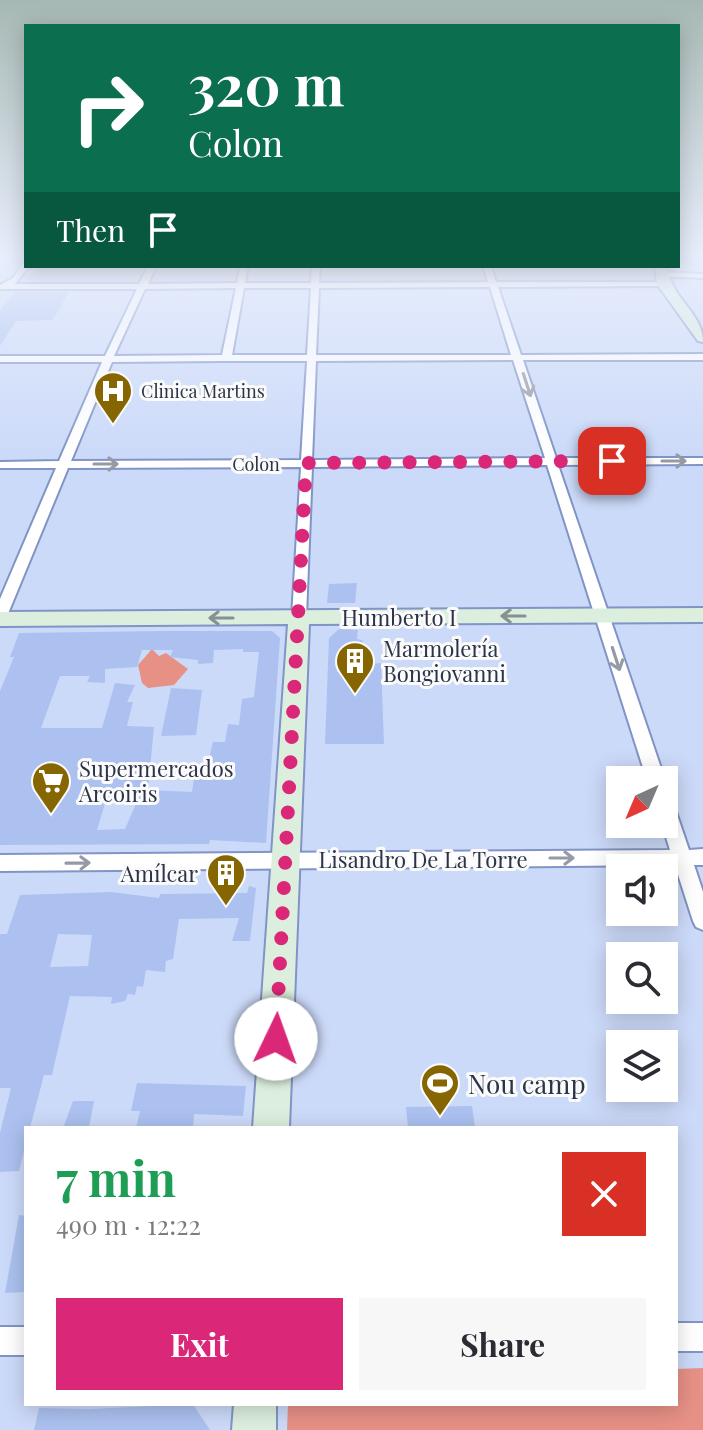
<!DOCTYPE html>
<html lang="en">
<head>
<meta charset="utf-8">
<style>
	:root { --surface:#fff; --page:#f7f7f7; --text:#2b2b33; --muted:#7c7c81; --accent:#db2777 }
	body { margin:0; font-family:"Playfair Display",serif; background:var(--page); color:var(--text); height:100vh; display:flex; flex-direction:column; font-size:30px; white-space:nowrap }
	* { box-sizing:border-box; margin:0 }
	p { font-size:26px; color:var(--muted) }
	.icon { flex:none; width:44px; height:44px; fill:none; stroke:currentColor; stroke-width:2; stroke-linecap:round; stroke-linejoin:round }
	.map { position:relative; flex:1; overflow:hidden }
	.panel { position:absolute; left:24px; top:1126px; width:654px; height:280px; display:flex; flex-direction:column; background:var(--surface); border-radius:0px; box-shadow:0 4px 20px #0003 }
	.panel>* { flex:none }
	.guide { position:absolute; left:24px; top:24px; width:656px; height:244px; border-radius:0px; box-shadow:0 4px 20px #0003; background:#0b6e4f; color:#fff; overflow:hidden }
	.needle { width:52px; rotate:224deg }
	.fabs { position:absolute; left:606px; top:766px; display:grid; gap:16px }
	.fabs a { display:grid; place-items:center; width:72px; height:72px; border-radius:0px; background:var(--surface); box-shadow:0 4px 20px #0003; font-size:40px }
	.pin { position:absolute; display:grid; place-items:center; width:68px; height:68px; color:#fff; margin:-34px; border-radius:16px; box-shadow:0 4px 12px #0006 }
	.me { position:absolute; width:88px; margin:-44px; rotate:3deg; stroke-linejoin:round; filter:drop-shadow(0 0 6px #0008) }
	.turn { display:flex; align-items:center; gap:28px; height:168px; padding:0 32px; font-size:36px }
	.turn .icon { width:104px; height:104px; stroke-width:2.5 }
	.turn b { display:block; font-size:56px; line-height:68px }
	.then { display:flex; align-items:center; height:76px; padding:0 32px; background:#0003; gap:16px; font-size:30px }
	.round { display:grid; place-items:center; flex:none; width:84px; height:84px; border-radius:0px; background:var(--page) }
	.summary { display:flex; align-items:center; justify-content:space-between; height:136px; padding:0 32px }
	h1 { font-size:48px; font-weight:700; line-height:60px; color:#1e9e55 }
	.action { display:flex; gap:16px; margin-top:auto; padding:16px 32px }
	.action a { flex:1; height:92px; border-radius:0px; background:var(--accent); color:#fff; font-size:32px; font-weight:700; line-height:92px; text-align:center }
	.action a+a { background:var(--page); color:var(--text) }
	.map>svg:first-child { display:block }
	.green { fill:#e79086 }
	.building { fill:#acc1f0; fill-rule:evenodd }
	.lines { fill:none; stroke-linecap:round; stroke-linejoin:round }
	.street-casing { stroke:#8094c5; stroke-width:4 }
	.secondary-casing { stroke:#8094c5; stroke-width:4 }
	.street { fill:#fff; fill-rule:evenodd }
	.secondary { fill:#dcefde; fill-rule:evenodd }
	.oneway { stroke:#969aa4 }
	.oneway2 { stroke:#849294 }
	.route { stroke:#db2777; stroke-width:14; stroke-dasharray:0 25.2 }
	.labels { text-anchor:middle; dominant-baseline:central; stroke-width:6; stroke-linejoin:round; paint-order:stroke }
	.far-poi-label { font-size:18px; fill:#2c3449; stroke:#fbfbfb; text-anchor:start }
	.far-street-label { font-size:18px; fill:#2c3449; stroke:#fbfbfb }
	.street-label { font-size:22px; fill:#2c3449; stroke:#fbfbfb }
	.poi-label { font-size:22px; fill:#2c3449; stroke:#fbfbfb; text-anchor:start }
	.near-poi-label { font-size:26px; fill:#2c3449; stroke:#fbfbfb; text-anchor:start }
</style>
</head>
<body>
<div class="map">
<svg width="703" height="1430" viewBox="0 0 703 1430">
	<rect width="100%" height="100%" fill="#ccdaf9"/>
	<path class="green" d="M152,649L159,656L166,653L188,669L174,685L148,688L142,683L138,665Z
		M703,1368V1430H287L288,1404H676V1369Z"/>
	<path class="building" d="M16,292H69L53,320L16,321L0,346V310Z
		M357,583L355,603H327L329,584Z
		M339,629L358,630L357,639L362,640L370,664L381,663L384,744H325L329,638Z
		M163,631H272L280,638L266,843L210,840L209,844L0,845V691L14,657H10L19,633ZM243,649V652H259L254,697L242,699L239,725L228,724L225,742H213L207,766L196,764L192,792L148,790L154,727L127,726L133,702H127L135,685L115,683L102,728H41L60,676H90L87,682L105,683V669L137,667L142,650H173L170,657L198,660V664L213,663L214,650ZM138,799L125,829L97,830L106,800Z
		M171,688L202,690L196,735L161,736Z
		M249,886L256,888L250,941H232L239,918L179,919L173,959L166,961L165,972L146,970L143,987L137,986L135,995L128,994L125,1001L111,1004L112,997L70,996L52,1075H44L30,1128H26V1143L19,1171L0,1172V1133L11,1088H0V934H7L20,895L111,892L159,898L160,894L247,893ZM58,934L92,935L88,966L50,967Z
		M137,1083L246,1086L243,1116L194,1114L193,1128H136L140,1111H131Z
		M73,1101H94L89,1128H63Z
		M472,1106L475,1128H408L406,1107Z
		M19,1215L26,1216V1292L5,1293Z
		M193,1404L210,1430H34L39,1408L90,1409Z"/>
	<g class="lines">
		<defs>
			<path id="street" d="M23,263L29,266L15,284H139L148,266H156L148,284L237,283L240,266H248L245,283H311L312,266H320L319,283L488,282L483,266H491L496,282H666L663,286L498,287L521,355L703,354V360H523L556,458H703V464L558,465L665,780L664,781L647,780L547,465L312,467L306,617L299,621L292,617L301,467L68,468L7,616L0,620V599L56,468H0V462L59,461L102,362H0V356H105L137,289H0V285L13,278ZM490,287L511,355H316L319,288ZM236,288L222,355L114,356L145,289ZM244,288H311L307,355H232ZM513,360L545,458L312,460L316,361ZM222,361H307L301,460L71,461L112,362Z
				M662,272L703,274V278L659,276Z
				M664,796L670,798L673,803L689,850L703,849V865H694L703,892V930L696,927L693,921L675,865L0,871V855L670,850L662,824H664Z
				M676,1323H703V1351H676Z
				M0,1327H26V1355H0Z"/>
			<path id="secondary" d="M655,266H667C671,300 703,312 703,342L698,341L657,284Z
				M703,608V622L309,624L289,1128H253L288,624L0,626V612Z
				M234,1404H276V1430H232Z"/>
		</defs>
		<use href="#street" class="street-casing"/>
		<use href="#secondary" class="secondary-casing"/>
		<use href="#street" class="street"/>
		<use href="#secondary" class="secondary"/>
	</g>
	<defs><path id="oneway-shaft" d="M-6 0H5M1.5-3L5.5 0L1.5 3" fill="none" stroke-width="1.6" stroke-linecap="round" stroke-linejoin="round" transform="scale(2)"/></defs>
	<g class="oneway">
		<use href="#oneway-shaft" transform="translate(527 385) rotate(72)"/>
		<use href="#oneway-shaft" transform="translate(674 461)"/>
		<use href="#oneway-shaft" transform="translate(106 464)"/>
		<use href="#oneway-shaft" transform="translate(616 659) rotate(72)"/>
		<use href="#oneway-shaft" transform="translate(562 858)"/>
		<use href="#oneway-shaft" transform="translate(78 863) rotate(-1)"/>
	</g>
	<g class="oneway2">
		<use href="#oneway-shaft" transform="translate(513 616) rotate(180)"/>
		<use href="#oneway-shaft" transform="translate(221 618) rotate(180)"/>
	</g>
	<linearGradient id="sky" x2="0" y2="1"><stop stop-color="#a6b8b3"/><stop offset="0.56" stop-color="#e8eefc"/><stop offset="1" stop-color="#e8eefc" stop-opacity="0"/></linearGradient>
	<rect width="703" height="455" fill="url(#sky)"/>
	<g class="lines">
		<path class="route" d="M276,1039L306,463L612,461"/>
	</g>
	<defs>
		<symbol id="hospital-pin" viewBox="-11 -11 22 30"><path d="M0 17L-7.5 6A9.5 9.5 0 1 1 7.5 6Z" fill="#866600" stroke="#fbfbfb"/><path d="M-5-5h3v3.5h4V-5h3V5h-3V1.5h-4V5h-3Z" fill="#fff"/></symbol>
		<symbol id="building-pin" viewBox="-11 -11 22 30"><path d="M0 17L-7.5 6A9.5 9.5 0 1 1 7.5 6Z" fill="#866600" stroke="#fbfbfb"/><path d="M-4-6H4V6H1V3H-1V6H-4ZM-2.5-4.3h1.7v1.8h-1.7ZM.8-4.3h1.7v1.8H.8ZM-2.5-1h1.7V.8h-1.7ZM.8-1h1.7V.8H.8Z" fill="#fff"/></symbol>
		<symbol id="supermarket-pin" viewBox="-11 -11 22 30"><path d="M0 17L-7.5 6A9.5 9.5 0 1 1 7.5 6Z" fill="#866600" stroke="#fbfbfb"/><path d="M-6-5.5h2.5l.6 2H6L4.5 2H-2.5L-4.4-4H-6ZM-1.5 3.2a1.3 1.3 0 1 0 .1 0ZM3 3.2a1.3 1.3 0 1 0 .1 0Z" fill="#fff"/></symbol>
		<symbol id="stadium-pin" viewBox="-11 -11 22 30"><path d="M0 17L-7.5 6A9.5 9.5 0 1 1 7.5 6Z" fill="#866600" stroke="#fbfbfb"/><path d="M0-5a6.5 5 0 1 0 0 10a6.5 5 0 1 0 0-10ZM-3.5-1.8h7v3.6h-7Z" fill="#fff"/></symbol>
	</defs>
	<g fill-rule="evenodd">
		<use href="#hospital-pin" x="91" y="369" width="44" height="60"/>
		<use href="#building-pin" x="333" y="639" width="44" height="60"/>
		<use href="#supermarket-pin" x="29" y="759" width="44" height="60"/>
		<use href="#building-pin" x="204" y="851" width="44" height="60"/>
		<use href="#stadium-pin" x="418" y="1061" width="44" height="60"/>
	</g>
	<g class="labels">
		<g class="far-poi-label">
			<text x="141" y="391">Clinica Martins</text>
		</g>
		<g class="far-street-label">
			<text x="256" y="464">Colon</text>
		</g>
		<g class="street-label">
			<text x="399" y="617">Humberto I</text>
			<text x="423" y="859">Lisandro De La Torre</text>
		</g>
		<g class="poi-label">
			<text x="383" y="648">Marmolería<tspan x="383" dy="25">Bongiovanni</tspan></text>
			<text x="79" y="768">Supermercados<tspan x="79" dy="25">Arcoiris</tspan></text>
			<text x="198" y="873" text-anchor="end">Amílcar</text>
		</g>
		<g class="near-poi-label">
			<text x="468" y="1083">Nou camp</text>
		</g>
	</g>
</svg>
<div class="fabs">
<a><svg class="needle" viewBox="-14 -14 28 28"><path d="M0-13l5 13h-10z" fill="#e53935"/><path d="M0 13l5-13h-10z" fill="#7c7c81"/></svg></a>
<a><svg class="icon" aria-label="sound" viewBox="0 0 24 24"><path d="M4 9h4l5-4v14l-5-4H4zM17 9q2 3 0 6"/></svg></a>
<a><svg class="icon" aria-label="search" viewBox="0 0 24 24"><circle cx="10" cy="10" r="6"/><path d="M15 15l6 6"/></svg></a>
<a><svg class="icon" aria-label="layers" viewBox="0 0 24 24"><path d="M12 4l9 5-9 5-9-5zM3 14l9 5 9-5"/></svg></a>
</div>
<div class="pin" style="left:612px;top:461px;background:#d93025"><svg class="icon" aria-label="arrive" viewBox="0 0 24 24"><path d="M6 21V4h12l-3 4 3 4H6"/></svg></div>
<svg class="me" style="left:276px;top:1039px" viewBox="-20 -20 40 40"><circle r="19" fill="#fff"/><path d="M0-13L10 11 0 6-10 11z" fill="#db2777"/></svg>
<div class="guide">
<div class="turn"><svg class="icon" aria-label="right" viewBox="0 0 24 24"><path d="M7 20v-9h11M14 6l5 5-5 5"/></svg><div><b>320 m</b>Colon</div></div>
<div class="then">Then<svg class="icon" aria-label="arrive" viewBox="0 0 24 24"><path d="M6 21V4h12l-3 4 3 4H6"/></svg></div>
</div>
<section class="panel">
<div class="summary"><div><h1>7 min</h1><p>490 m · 12:22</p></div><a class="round" style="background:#d93025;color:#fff"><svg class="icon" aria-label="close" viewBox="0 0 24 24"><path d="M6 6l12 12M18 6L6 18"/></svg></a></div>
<div class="action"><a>Exit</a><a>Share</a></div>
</section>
</div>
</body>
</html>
